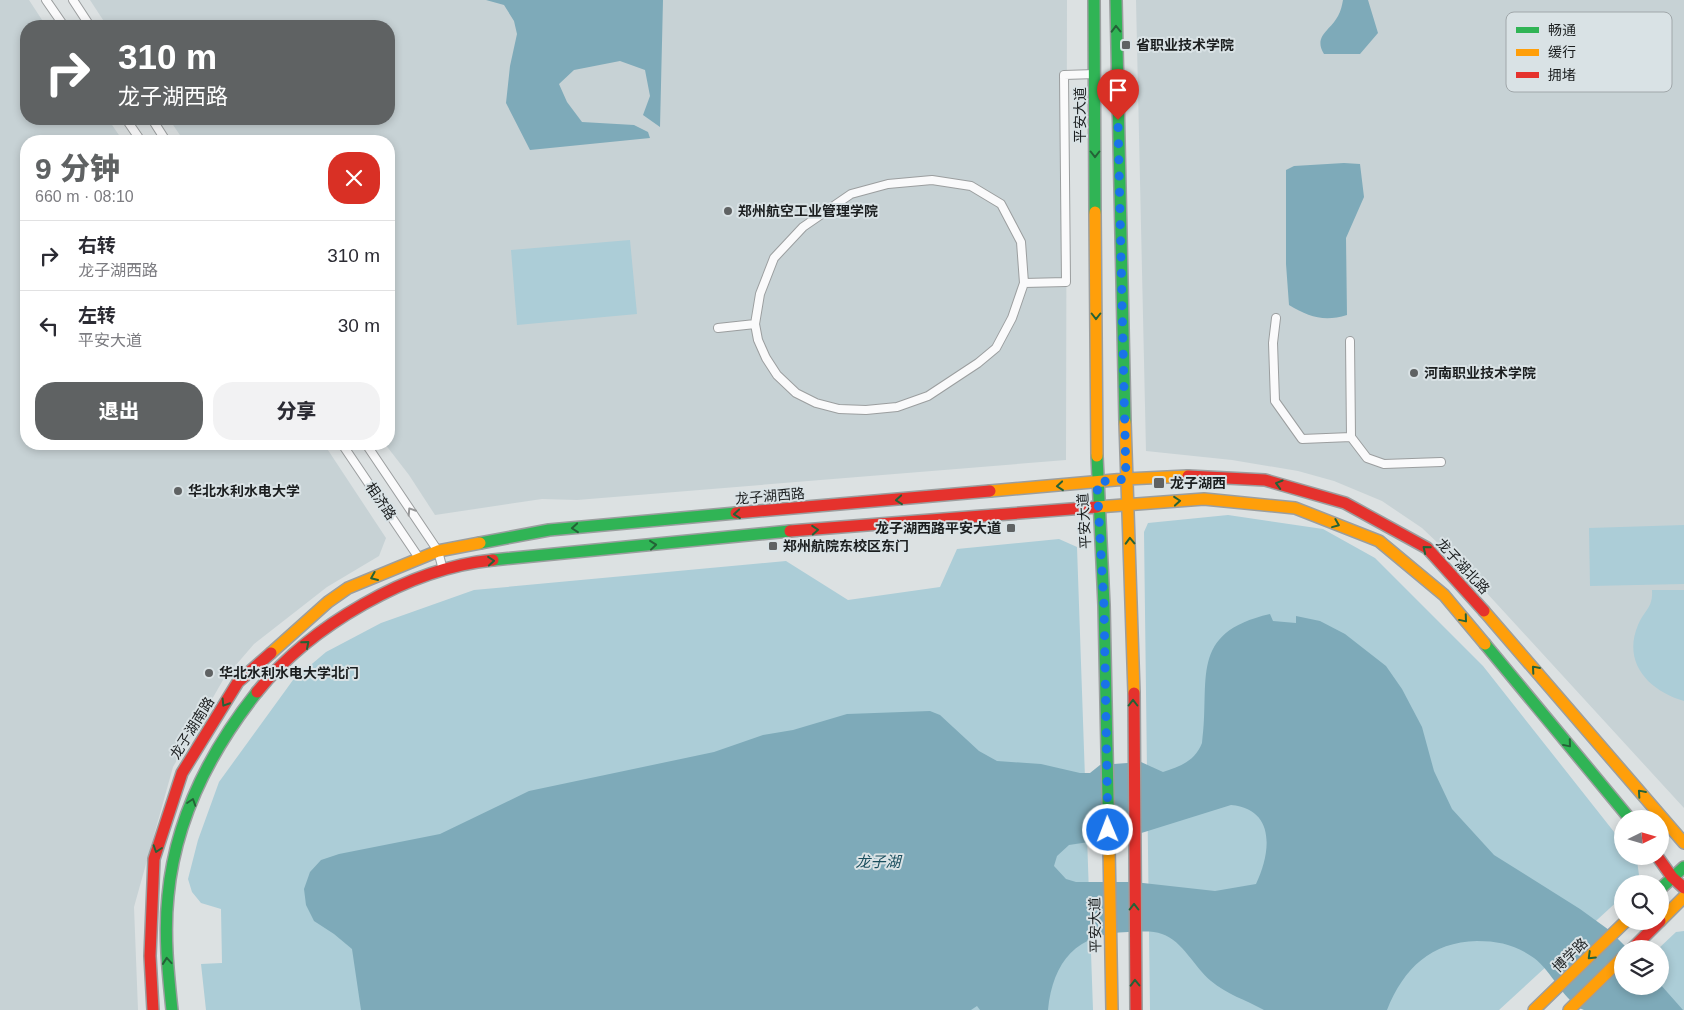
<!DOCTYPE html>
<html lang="zh">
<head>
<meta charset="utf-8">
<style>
	:root { --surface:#fff; --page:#f2f2f3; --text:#2b2b33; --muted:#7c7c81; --line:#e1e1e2; --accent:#5f6263 }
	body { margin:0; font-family:Arial,"Noto Sans SC",sans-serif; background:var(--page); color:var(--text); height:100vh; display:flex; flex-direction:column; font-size:19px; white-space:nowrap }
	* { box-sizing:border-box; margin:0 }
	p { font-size:16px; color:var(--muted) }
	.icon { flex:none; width:28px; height:28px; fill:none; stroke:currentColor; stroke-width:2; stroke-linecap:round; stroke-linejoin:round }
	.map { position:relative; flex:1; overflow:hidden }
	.panel { position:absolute; left:20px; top:135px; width:375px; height:315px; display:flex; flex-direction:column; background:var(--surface); border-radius:20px; box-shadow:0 2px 8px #0003 }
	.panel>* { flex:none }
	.banner { position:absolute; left:20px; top:20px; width:375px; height:105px; border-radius:20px; box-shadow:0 2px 8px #0003; background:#5f6263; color:#fff; overflow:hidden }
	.needle { width:32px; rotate:85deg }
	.fabs { position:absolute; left:1614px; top:810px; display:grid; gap:10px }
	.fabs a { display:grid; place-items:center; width:55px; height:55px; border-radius:50%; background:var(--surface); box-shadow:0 2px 8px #0003; font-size:25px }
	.pin { position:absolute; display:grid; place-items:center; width:42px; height:42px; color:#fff; margin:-51px -21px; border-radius:50% 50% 50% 0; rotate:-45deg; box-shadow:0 0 5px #0007 }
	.pin .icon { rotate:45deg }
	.me { position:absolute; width:55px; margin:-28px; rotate:359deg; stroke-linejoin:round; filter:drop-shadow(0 0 4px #0008) }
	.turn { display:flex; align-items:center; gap:18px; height:105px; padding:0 15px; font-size:22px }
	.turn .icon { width:65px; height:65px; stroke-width:2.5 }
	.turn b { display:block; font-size:35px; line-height:42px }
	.round { display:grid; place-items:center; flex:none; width:52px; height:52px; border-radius:20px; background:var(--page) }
	.overview { display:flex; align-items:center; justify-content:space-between; height:85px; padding:0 15px }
	h1 { font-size:30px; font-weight:800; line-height:38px; color:var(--accent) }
	.action { display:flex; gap:10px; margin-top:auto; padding:10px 15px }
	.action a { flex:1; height:58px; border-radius:20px; background:var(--accent); color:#fff; font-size:20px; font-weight:800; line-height:58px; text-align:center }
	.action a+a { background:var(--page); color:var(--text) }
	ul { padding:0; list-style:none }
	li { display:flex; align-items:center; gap:15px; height:70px; padding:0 15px; border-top:1px solid var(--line) }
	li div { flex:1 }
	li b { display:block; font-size:19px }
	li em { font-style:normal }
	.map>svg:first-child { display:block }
	.built { fill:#c7d2d5 }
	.green { fill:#accdd7 }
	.water { fill:#7eaab9; fill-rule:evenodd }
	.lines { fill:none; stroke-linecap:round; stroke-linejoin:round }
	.street-casing { stroke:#9b9e9f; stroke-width:10 }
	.fast-casing { stroke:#9b9e9f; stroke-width:14 }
	.slow-casing { stroke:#9b9e9f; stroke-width:14 }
	.jam-casing { stroke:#9b9e9f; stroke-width:14 }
	.street { stroke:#fafafb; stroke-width:8 }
	.fast { stroke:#30b455; stroke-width:11 }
	.slow { stroke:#ff9f0a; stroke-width:11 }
	.jam { stroke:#e5322d; stroke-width:11 }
	.oneway { stroke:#246237 }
	.oneway2 { stroke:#969798 }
	.route { stroke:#1a73e8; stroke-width:9; stroke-dasharray:0 16.2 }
	.poi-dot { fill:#5f6263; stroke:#d9e2e5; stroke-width:2 }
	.labels { text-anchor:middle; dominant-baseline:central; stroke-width:4; stroke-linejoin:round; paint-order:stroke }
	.poi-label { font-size:14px; font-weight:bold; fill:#1b1e1f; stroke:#d9e2e5; text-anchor:start }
	.street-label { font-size:14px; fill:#1b1e1f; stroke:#d9e2e5 }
	.water-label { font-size:15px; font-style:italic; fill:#1a4e5d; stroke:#d9e2e5 }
	.key { fill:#d9e2e5; stroke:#a0a7aa; stroke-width:1 }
	.key-label { font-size:14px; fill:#1b1e1f }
</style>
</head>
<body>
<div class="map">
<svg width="1684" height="1010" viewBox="0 0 1684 1010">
	<rect width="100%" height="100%" fill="#dce1e2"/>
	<path class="built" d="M0,0H29L46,26H26V119H108L123,141H26V444H324L386,538L379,556L327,587L254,644L223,680L173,767L134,907L138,1010H0Z
		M90,0H1067L1066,460L577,500L542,499L435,515L409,475L385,444H389V141H184L169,119H389V26H107Z
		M1136,0H1684V808L1462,566L1422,528L1382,501L1334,481L1298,471L1232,460L1146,451Z"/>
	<path class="green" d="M630,240L637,314L517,325L511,250Z
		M1228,515L1323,529L1375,558L1483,666L1622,842V856H1634L1637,861L1639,875L1633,884H1622V897L1499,1010H1150L1144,532L1148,523Z
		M1684,525V584L1590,586L1589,528Z
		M1059,539L1077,547L1093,1010H206L201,964L222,963L221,909L201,903L192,892L188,879L198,840L219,782L293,680L326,652L381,623L474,590L786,561L848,600L940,587L957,549Z
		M1652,590H1684V701C1649,691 1622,663 1638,625C1645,609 1653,608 1652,590Z
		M1684,931V1010H1592L1622,986H1660V949H1658L1676,932Z"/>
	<path class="water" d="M486,0H663L660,127L643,115L650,96L645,70L620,61L574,70L559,84L567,102L582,122L634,125L648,132L650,138L530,150L506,103L510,66L517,34L514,21L504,5Z
		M1343,0H1368L1378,33L1360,54H1324C1313,36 1330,31 1338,16C1341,11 1342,5 1343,0Z
		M1344,163L1360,164L1364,197L1346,238L1347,315C1324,322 1309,317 1289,305L1286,264V170L1294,166Z
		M1270,614L1273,621L1296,623V616L1320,621L1345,634L1386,666L1402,689L1422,727L1434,771L1452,809L1494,855L1580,909L1609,930L1628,949H1622V986H1660V984L1683,1010C1658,1010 1632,1010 1607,1010C1600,1010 1590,1010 1584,1010C1565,1003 1551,970 1534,958C1516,945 1499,941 1477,941C1431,942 1404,968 1387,1010H1264C1246,1000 1226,994 1211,981C1194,967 1183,941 1162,934C1152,930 1138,932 1128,932C1077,933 1053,961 1048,1010H980L977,1006L971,1010H361L352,949L334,934L314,921L306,905L304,889L310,872L321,860L339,854L440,834L529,791L714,752L763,735L793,730L847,714L930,711L940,715L979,751L997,761L1041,764L1080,773H1090L1100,765L1141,762L1163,772C1181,766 1195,761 1202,743C1211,680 1187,633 1270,614ZM1231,805C1276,809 1271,853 1256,884L1215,891L1134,882H1076L1066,879L1054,866L1057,856L1069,845L1135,835Z"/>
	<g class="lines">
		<defs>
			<path id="street" d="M46,0L64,26
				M73,0L90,26
				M126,119L141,141
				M152,119L166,141
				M1024,283L1066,282L1064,75L1095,74
				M1276,318L1273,343L1275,401L1302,439L1351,437
				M718,328L755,324L760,294L774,258L803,227L851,194L888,184L932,180L971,186L1001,204L1021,242L1024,283L1012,318L996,348L978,363L928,396L897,407L866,410L839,409L816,403L796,393L777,375L766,358L758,340L755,324
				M1350,341L1351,437L1367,458L1384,464L1441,462
				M342,444L419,558
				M366,444L438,551L443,570"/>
			<path id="fast" d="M1094,0L1095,212
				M1116,0L1125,422
				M1097,456L1104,605L1109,847
				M480,543L549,530L736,513
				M493,560L790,531
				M1485,644L1630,819
				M1660,889L1684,867
				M172,1010C168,972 164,934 168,896C175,820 211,750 257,692"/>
			<path id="slow" d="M1095,212L1097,456
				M1125,422L1134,693
				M990,491L1126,479L1188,476
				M1097,507L1204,499L1295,508L1379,541L1444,595L1485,644
				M1484,611L1684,843
				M271,653L328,602L348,588L438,551L480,543
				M1109,847L1112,1010
				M1660,921L1684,897
				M1534,1010L1626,921
				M1569,1010L1622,958"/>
			<path id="jam" d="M1188,476L1265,480L1345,503L1427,548L1484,611
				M736,513L990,491
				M790,531L1097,507
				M257,692C310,626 409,568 493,560
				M1134,693L1136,1010
				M1657,856L1672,877L1684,888
				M1632,949L1660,921
				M153,1010L150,956L154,859L182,773L238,682L271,653"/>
		</defs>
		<use href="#street" class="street-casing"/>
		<use href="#fast" class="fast-casing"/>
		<use href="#slow" class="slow-casing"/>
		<use href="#jam" class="jam-casing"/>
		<use href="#street" class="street"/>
		<use href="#fast" class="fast"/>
		<use href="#slow" class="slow"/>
		<use href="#jam" class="jam"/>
	</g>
	<defs><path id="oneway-chevron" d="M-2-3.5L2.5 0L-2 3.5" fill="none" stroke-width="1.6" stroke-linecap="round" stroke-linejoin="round" transform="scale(1.25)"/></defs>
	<g class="oneway">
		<use href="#oneway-chevron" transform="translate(1116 29) rotate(-91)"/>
		<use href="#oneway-chevron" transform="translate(1095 154) rotate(90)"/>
		<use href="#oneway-chevron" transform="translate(1096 316) rotate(90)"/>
		<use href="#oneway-chevron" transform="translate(1279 484) rotate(-164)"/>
		<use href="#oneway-chevron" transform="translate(1060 486) rotate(175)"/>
		<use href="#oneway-chevron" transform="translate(899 500) rotate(175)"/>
		<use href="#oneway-chevron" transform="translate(1177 501) rotate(-5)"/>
		<use href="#oneway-chevron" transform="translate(737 514) rotate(175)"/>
		<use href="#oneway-chevron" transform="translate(1336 524) rotate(22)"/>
		<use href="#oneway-chevron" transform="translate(575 528) rotate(175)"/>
		<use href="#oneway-chevron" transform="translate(815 530) rotate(-4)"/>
		<use href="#oneway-chevron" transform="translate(1130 541) rotate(-92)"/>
		<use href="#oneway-chevron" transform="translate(653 545) rotate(-6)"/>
		<use href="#oneway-chevron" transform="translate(1426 549) rotate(-141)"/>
		<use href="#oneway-chevron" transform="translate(491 561) rotate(-5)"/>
		<use href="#oneway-chevron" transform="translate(374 577) rotate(157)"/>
		<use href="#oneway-chevron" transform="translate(1464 619) rotate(50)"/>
		<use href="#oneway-chevron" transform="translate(306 644) rotate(-41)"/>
		<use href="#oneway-chevron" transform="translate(1535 669) rotate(-131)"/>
		<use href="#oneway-chevron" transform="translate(225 703) rotate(122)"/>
		<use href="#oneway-chevron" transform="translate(1133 703) rotate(-90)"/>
		<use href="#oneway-chevron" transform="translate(1568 744) rotate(50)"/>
		<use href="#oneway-chevron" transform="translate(1641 793) rotate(-131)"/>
		<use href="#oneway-chevron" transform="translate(192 802) rotate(-72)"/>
		<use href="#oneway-chevron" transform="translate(157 849) rotate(108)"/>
		<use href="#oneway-chevron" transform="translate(1134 907) rotate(-90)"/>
		<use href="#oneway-chevron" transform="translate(1591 956) rotate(136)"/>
		<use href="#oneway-chevron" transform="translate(167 961) rotate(-95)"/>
		<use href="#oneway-chevron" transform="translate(1135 983) rotate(-91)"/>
	</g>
	<use class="oneway2" href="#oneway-chevron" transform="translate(411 511) rotate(-123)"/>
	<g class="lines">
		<path class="route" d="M1108,830L1104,606L1097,482L1126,479L1118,120"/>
	</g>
	<g class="poi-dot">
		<rect x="1121" y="40" width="10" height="10" rx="2.5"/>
		<circle cx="728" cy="211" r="5"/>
		<circle cx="1414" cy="373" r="5"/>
		<rect x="1153" y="477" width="12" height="12" rx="2.5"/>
		<circle cx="178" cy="491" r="5"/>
		<rect x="1006" y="523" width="10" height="10" rx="2.5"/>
		<rect x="768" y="541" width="10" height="10" rx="2.5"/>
		<circle cx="209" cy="673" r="5"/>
	</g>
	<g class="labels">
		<g class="poi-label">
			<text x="1136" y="45">省职业技术学院</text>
			<text x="738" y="211">郑州航空工业管理学院</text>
			<text x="1424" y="373">河南职业技术学院</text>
			<text x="1170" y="483">龙子湖西</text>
			<text x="188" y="491">华北水利水电大学</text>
			<text x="1001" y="528" text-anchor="end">龙子湖西路平安大道</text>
			<text x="783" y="546">郑州航院东校区东门</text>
			<text x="219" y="673">华北水利水电大学北门</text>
		</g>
		<g class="street-label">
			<text transform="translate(1080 115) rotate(-90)">平安大道</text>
			<text transform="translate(770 496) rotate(-5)">龙子湖西路</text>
			<text transform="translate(381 501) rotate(56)">相济路</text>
			<text transform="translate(1084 521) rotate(-93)">平安大道</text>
			<text transform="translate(1463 566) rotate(47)">龙子湖北路</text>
			<text transform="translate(192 728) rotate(-58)">龙子湖南路</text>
			<text transform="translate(1095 925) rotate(-91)">平安大道</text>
			<text transform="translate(1570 955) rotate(-44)">博学路</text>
		</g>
		<g class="water-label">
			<text x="878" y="861">龙子湖</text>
		</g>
	</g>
	<rect x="1506" y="12" width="166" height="80" rx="8" class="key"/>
	<rect x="1516" y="27" width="23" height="6" fill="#30b455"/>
	<rect x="1516" y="49" width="23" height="7" fill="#ff9f0a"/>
	<rect x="1516" y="72" width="23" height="6" fill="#e5322d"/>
	<g class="key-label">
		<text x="1548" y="35">畅通</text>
		<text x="1548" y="57">缓行</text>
		<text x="1548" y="80">拥堵</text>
	</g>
</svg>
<div class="fabs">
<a><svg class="needle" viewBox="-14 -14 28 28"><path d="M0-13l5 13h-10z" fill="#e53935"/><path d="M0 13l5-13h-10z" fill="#7c7c81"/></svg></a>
<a><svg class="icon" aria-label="search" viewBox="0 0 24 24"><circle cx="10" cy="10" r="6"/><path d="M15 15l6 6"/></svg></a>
<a><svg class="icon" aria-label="layers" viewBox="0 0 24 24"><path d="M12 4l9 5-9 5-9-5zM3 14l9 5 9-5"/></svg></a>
</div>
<div class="pin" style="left:1118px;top:120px;background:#d93025"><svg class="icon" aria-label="arrive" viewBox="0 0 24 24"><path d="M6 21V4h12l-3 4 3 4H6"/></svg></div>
<svg class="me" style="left:1108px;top:830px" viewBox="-20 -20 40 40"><circle r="17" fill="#1a73e8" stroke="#fff" stroke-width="3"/><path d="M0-11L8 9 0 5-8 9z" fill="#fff"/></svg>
<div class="banner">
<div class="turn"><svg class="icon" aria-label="right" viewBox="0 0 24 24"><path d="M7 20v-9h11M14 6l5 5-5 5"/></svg><div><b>310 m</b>龙子湖西路</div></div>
</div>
<section class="panel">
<div class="overview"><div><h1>9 分钟</h1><p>660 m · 08:10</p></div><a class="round" style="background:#d93025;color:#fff"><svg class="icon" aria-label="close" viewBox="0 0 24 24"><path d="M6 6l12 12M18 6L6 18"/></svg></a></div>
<ul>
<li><svg class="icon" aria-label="right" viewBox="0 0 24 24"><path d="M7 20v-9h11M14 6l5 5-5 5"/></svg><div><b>右转</b><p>龙子湖西路</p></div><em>310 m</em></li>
<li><svg class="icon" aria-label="left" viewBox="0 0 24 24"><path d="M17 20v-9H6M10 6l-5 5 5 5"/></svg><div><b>左转</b><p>平安大道</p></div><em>30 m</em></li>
</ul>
<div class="action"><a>退出</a><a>分享</a></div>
</section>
</div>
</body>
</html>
